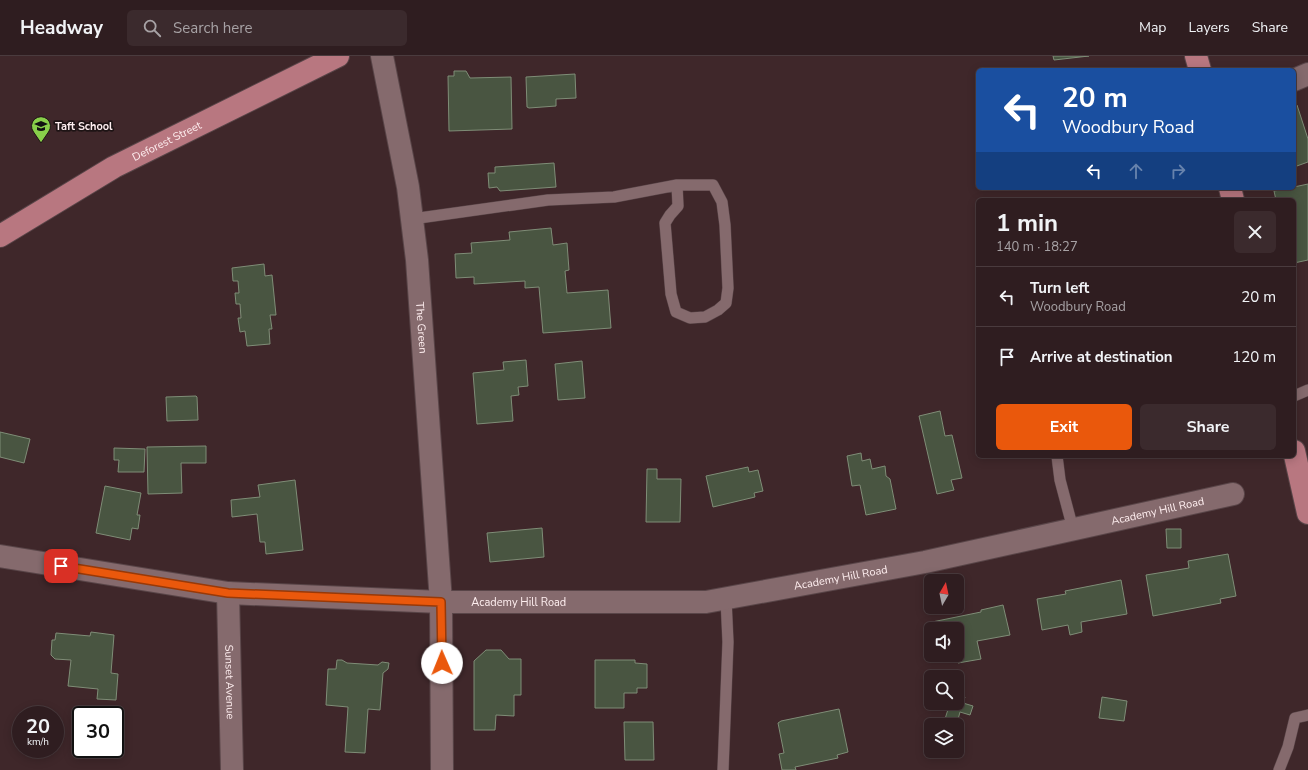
<!DOCTYPE html>
<html lang="en">
<head>
<meta charset="utf-8">
<style>
	:root { --surface:#2f1d20; --page:#3b2a2d; --text:#f1f3f6; --muted:#a7a2a5; --line:#4a3b3e; --accent:#ea580c }
	body { margin:0; font-family:"Nunito Sans",sans-serif; background:var(--page); color:var(--text); height:100vh; display:flex; flex-direction:column; font-size:15px; white-space:nowrap }
	* { box-sizing:border-box; margin:0 }
	p { font-size:13px; color:var(--muted) }
	.icon { flex:none; width:22px; height:22px; fill:none; stroke:currentColor; stroke-width:2; stroke-linecap:round; stroke-linejoin:round }
	.map { position:relative; flex:1; overflow:hidden }
	.drawer { position:absolute; left:976px; top:142px; width:320px; height:260px; display:flex; flex-direction:column; background:var(--surface); border-radius:6px; box-shadow:0 2px 10px #0003,0 0 0 1px var(--line) }
	.drawer>* { flex:none }
	.banner { position:absolute; left:976px; top:12px; width:320px; height:122px; border-radius:6px; box-shadow:0 2px 10px #0003,0 0 0 1px var(--line); background:#1a4fa0; color:#fff; overflow:hidden }
	.needle { width:26px; rotate:9deg }
	.tools { position:absolute; left:924px; top:518px; display:grid; gap:8px }
	.tools a { display:grid; place-items:center; width:40px; height:40px; border-radius:6px; background:var(--surface); box-shadow:0 2px 10px #0003,0 0 0 1px var(--line); font-size:20px }
	.speed { position:absolute; left:12px; top:650px; display:flex; gap:8px; font-size:20px; font-weight:700; text-align:center }
	.speed>* { display:grid; place-content:center; width:52px; height:52px; border-radius:50%; background:var(--surface); box-shadow:0 2px 10px #0003,0 0 0 1px var(--line); line-height:1 }
	.speed small { font-size:10px; font-weight:400 }
	.speed .limit { border:2px solid #111; border-radius:6px; background:#fff; color:#111 }
	.pin { position:absolute; display:grid; place-items:center; width:34px; height:34px; color:#fff; margin:-17px; border-radius:8px; box-shadow:0 2px 6px #0006 }
	.me { position:absolute; width:44px; margin:-22px; rotate:359deg; stroke-linejoin:round; filter:drop-shadow(0 0 3px #0008) }
	.turn { display:flex; align-items:center; gap:14px; height:84px; padding:0 20px; font-size:18px }
	.turn .icon { width:52px; height:52px; stroke-width:2.5 }
	.turn b { display:block; font-size:28px; line-height:34px }
	.lanes { display:flex; align-items:center; height:38px; padding:0 20px; background:#0003; justify-content:center; gap:20px; direction:ltr }
	.lanes .off { opacity:.35 }
	.round { display:grid; place-items:center; flex:none; width:42px; height:42px; border-radius:6px; background:var(--page) }
	.headline { display:flex; align-items:center; justify-content:space-between; height:68px; padding:0 20px }
	h1 { font-size:24px; font-weight:700; line-height:30px }
	.cta { display:flex; gap:8px; margin-top:auto; padding:8px 20px }
	.cta a { flex:1; height:46px; border-radius:6px; background:var(--accent); color:#fff; font-size:16px; font-weight:700; line-height:46px; text-align:center }
	.cta a+a { background:var(--page); color:var(--text) }
	ul { padding:0; list-style:none }
	li { display:flex; align-items:center; gap:12px; height:60px; padding:0 20px; border-top:1px solid var(--line) }
	li div { flex:1 }
	li b { display:block; font-size:15px }
	li em { font-style:normal }
	header { display:flex; align-items:center; gap:24px; box-sizing:border-box; height:56px; padding:0 20px; background:var(--surface); border-bottom:1px solid var(--line) }
	header strong { font-size:19px }
	nav { display:flex; gap:22px; margin-inline-start:auto; font-size:14px }
	.search { width:280px; height:36px; background:var(--page); display:flex; align-items:center; gap:10px; box-sizing:border-box; padding:0 14px; border-radius:6px; color:var(--muted); font-size:15px }
	.map>svg:first-child { display:block }
	.building { fill:#495541; stroke:#7f8d77 }
	.lines { fill:none; stroke-linecap:round; stroke-linejoin:round }
	.lane-casing { stroke:#594548; stroke-width:12 }
	.street-casing { stroke:#594548; stroke-width:24 }
	.primary-casing { stroke:#594548; stroke-width:24 }
	.lane { stroke:#856a6d; stroke-width:11 }
	.street { stroke:#856a6d; stroke-width:22 }
	.primary { stroke:#b87780; stroke-width:22 }
	.route-casing { stroke:#983908; stroke-width:10 }
	.route { stroke:#ea580c; stroke-width:7 }
	.labels { text-anchor:middle; dominant-baseline:central; stroke-width:3.5; stroke-linejoin:round; paint-order:stroke }
	.poi-label { font-size:11px; font-weight:bold; fill:#feeeef; stroke:#1e1415; text-anchor:start }
	.street-label { font-size:11px; fill:#feeeef; stroke:#1e1415 }
</style>
</head>
<body>
<header>
<strong>Headway</strong>
<div class="search"><svg class="icon" aria-label="search" viewBox="0 0 24 24"><circle cx="10" cy="10" r="6"/><path d="M15 15l6 6"/></svg>Search here</div>
<nav><a>Map</a><a>Layers</a><a>Share</a></nav>
</header>
<div class="map">
<svg width="1308" height="714" viewBox="0 0 1308 714">
	<rect width="100%" height="100%" fill="#3f272a"/>
	<path class="building" d="M1053,0H1089L1054,4Z
		M454,15H466L470,22L511,21L512,73L449,75L448,20H454Z
		M575,18L576,42L556,43V50L529,52L527,51L526,21Z
		M1297,49L1308,83V106L1294,111V51Z
		M554,107L556,131L500,135L497,131L489,132L488,117H495V111Z
		M1308,128V204L1294,207V144H1276L1274,135L1294,132V131Z
		M551,172L553,189L567,187L569,214L565,215L567,237L608,234L611,272L543,277L539,231L525,232V225L474,228V221L456,222L455,198L472,197L471,187L510,184L509,176Z
		M264,208L265,220L272,219L276,259H270L272,273H269L270,288L247,290L245,275L240,276L238,262H241L240,248H236L235,237H239L238,225H233L232,212Z
		M526,304L528,330L518,331L519,339L511,340L513,365L477,368L473,317L504,314L503,306Z
		M582,305L585,342L558,344L555,308Z
		M196,340L197,341L198,364L167,365L166,341Z
		M940,355L945,380L952,379L962,422L951,424L954,434L937,438L919,360Z
		M0,376L30,383L24,407L0,401Z
		M206,390V407H181L182,437L148,438L147,391Z
		M114,392L145,393L144,416H118L119,404H114Z
		M861,397L862,405L870,403L872,413L885,410L886,420L890,423L896,453L866,459L860,429L852,430L847,400Z
		M748,411L749,416L758,414L763,435L754,437L755,441L713,451L706,420Z
		M647,413H657V423H681L680,466H646Z
		M295,424L303,494L266,498L265,486H260L257,458L232,461L231,444L260,441L258,429Z
		M105,430L141,437L137,459H140L138,473L132,472L130,484L96,477Z
		M542,472L544,501L490,506L487,477Z
		M1166,473H1181V492H1167Z
		M1228,498L1236,540L1220,543L1221,547L1153,560L1146,519L1189,512L1188,505Z
		M1121,524L1127,558L1081,566L1082,576L1070,579L1068,569L1042,574L1037,543L1066,538L1065,535Z
		M1003,549L1010,579L977,585L981,603L958,607L956,599L957,573H933L932,566L981,556V554Z
		M91,576L114,579L111,617L118,618L116,644L97,643L98,633L68,630L71,604L55,603L51,599L52,584H55L56,577L90,580Z
		M486,594H501L509,603H521V639H514V660L496,659L495,674H474V605Z
		M337,604H342L347,607L378,609L382,606L389,607L388,613L383,617L380,654L368,653L365,697L345,696L348,651L326,649L328,613H336Z
		M595,604H635V607L647,608V632H637V637H624V652H595Z
		M957,639L965,641L963,647L973,650L970,659L960,656L957,667L945,663L950,647H957Z
		M1102,641L1127,645L1124,665L1099,662Z
		M839,653L848,696L837,699L838,702L795,711L796,714H782L779,698L784,697L778,667L781,665Z
		M624,666H653L654,704H625Z"/>
	<g class="lines">
		<defs>
			<path id="lane" d="M412,163L548,144L614,141L677,129H713L722,146L725,169L728,232L726,247L718,254L705,261L690,262L676,256L671,238L665,167L670,159L678,150L677,129
				M1294,340L1308,334
				M1057,400L1060,424L1073,473
				M723,714L728,586L726,543
				M1279,714L1288,691L1295,662L1308,659"/>
			<g id="street">
				<path id="s1" d="M382,0L408,131L417,204L441,546L442,714"/>
				<path d="M1294,24L1308,18"/>
				<path id="s2" d="M0,500L228,537L441,546H706L925,506L1233,438"/>
				<path id="s3" d="M228,537L232,714"/>
			</g>
			<g id="primary">
				<path d="M1196,0L1200,14"/>
				<path d="M1230,132L1233,144"/>
				<path id="s4" d="M0,180L114,111L338,0"/>
				<path d="M1294,395L1308,457"/>
			</g>
		</defs>
		<use href="#lane" class="lane-casing"/>
		<use href="#street" class="street-casing"/>
		<use href="#primary" class="primary-casing"/>
		<use href="#lane" class="lane"/>
		<use href="#street" class="street"/>
		<use href="#primary" class="primary"/>
	</g>
	<g class="lines">
		<defs>
			<path id="route" d="M61,510L228,537L441,546L442,607"/>
		</defs>
		<use href="#route" class="route-casing"/>
		<use href="#route" class="route"/>
	</g>
	<defs>
		<symbol id="school-pin" viewBox="-11 -11 22 30"><path d="M0 17L-7.5 6A9.5 9.5 0 1 1 7.5 6Z" fill="#88cf4a" stroke="#1e1415"/><path d="M0-5L7-2L0 1L-7-2ZM-4 1L0 2.5L4 1V4Q0 6-4 4Z" fill="#111"/></symbol>
	</defs>
	<g fill-rule="evenodd">
		<use href="#school-pin" x="30" y="59" width="22" height="30"/>
	</g>
	<g class="labels">
		<g class="poi-label">
			<text x="55" y="70">Taft School</text>
		</g>
		<g class="street-label">
			<text stroke="none"><textPath href="#s4" startOffset="192">Deforest Street</textPath></text>
			<text stroke="none"><textPath href="#s1" startOffset="275">The Green</textPath></text>
			<text stroke="none"><textPath href="#s2" startOffset="1170">Academy Hill Road</textPath></text>
			<text stroke="none"><textPath href="#s2" startOffset="846">Academy Hill Road</textPath></text>
			<text stroke="none"><textPath href="#s2" startOffset="522">Academy Hill Road</textPath></text>
			<text stroke="none"><textPath href="#s3" startOffset="89">Sunset Avenue</textPath></text>
		</g>
	</g>
</svg>
<div class="tools">
<a><svg class="needle" viewBox="-14 -14 28 28"><path d="M0-13l5 13h-10z" fill="#e53935"/><path d="M0 13l5-13h-10z" fill="#a7a2a5"/></svg></a>
<a><svg class="icon" aria-label="sound" viewBox="0 0 24 24"><path d="M4 9h4l5-4v14l-5-4H4zM17 9q2 3 0 6"/></svg></a>
<a><svg class="icon" aria-label="search" viewBox="0 0 24 24"><circle cx="10" cy="10" r="6"/><path d="M15 15l6 6"/></svg></a>
<a><svg class="icon" aria-label="layers" viewBox="0 0 24 24"><path d="M12 4l9 5-9 5-9-5zM3 14l9 5 9-5"/></svg></a>
</div>
<div class="speed"><div>20<small>km/h</small></div><div class="limit">30</div></div>
<div class="pin" style="left:61px;top:510px;background:#d93025"><svg class="icon" aria-label="arrive" viewBox="0 0 24 24"><path d="M6 21V4h12l-3 4 3 4H6"/></svg></div>
<svg class="me" style="left:442px;top:607px" viewBox="-20 -20 40 40"><circle r="19" fill="#fff"/><path d="M0-13L10 11 0 6-10 11z" fill="#ea580c"/></svg>
<div class="banner">
<div class="turn"><svg class="icon" aria-label="left" viewBox="0 0 24 24"><path d="M17 20v-9H6M10 6l-5 5 5 5"/></svg><div><b>20 m</b>Woodbury Road</div></div>
<div class="lanes"><svg class="icon" aria-label="left" viewBox="0 0 24 24"><path d="M17 20v-9H6M10 6l-5 5 5 5"/></svg><svg class="icon off" aria-label="ahead" viewBox="0 0 24 24"><path d="M12 20V5M6 11l6-6 6 6"/></svg><svg class="icon off" aria-label="right" viewBox="0 0 24 24"><path d="M7 20v-9h11M14 6l5 5-5 5"/></svg></div>
</div>
<section class="drawer">
<div class="headline"><div><h1>1 min</h1><p>140 m · 18:27</p></div><a class="round"><svg class="icon" aria-label="close" viewBox="0 0 24 24"><path d="M6 6l12 12M18 6L6 18"/></svg></a></div>
<ul>
<li><svg class="icon" aria-label="left" viewBox="0 0 24 24"><path d="M17 20v-9H6M10 6l-5 5 5 5"/></svg><div><b>Turn left</b><p>Woodbury Road</p></div><em>20 m</em></li>
<li><svg class="icon" aria-label="arrive" viewBox="0 0 24 24"><path d="M6 21V4h12l-3 4 3 4H6"/></svg><div><b>Arrive at destination</b></div><em>120 m</em></li>
</ul>
<div class="cta"><a>Exit</a><a>Share</a></div>
</section>
</div>
</body>
</html>
